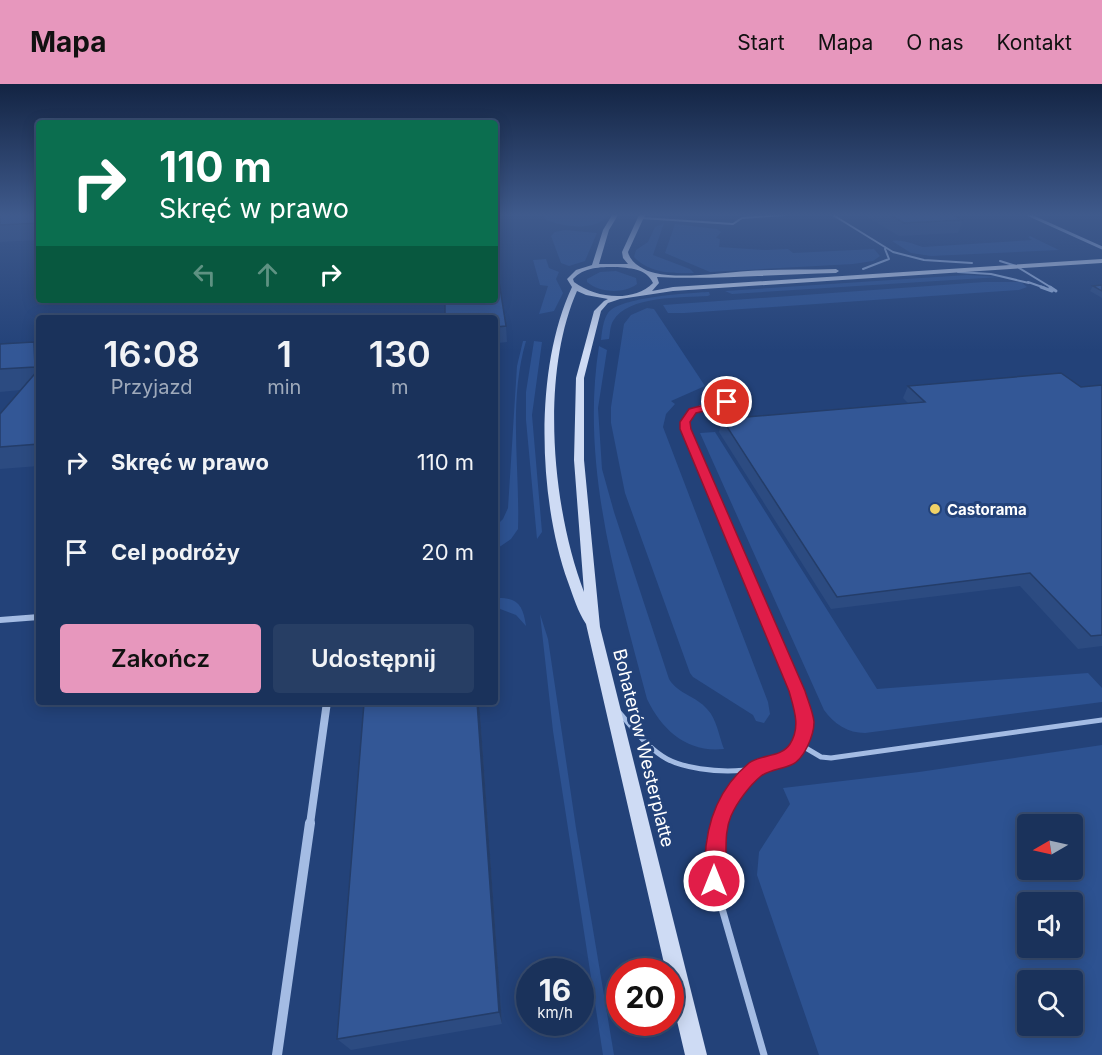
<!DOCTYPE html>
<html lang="pl">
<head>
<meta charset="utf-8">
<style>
	:root { --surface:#1a325b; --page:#273e64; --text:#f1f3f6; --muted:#9faabb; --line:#384d71; --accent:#e797bd }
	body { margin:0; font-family:Inter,sans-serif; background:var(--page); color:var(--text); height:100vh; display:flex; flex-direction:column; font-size:22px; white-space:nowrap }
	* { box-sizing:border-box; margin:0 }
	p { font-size:20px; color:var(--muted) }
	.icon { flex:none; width:33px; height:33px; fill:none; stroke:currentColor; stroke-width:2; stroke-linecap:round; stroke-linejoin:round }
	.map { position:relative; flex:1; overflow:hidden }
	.panel { position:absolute; left:36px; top:231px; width:462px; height:390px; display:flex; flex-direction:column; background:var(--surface); border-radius:6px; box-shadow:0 3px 15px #0003,0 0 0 2px var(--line) }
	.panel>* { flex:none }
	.guide { position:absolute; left:36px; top:36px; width:462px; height:183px; border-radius:6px; box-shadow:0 3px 15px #0003,0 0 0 2px var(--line); background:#0b6e4f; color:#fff; overflow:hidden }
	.needle { width:39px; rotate:261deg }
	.buttons { position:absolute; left:1017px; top:730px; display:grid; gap:12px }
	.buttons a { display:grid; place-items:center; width:66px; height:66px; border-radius:6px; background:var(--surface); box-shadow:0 3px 15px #0003,0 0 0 2px var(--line); font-size:30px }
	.speed { position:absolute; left:516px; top:874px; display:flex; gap:12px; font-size:30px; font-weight:700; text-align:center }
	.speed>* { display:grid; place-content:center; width:78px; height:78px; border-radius:50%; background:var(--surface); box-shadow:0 3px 15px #0003,0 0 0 2px var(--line); line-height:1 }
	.speed small { font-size:15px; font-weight:400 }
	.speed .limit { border:9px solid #d22; background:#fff; color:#111 }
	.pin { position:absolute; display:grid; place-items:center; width:51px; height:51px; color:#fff; margin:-26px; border:3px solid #fff; border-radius:50%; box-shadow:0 2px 6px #0007 }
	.me { position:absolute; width:66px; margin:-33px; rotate:0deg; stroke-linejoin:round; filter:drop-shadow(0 0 4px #0008) }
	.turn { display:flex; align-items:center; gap:21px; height:126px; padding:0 24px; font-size:27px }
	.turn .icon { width:78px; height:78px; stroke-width:2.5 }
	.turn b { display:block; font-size:42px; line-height:51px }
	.lanes { display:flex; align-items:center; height:57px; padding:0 24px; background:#0003; justify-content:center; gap:30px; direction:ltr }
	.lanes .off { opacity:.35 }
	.eta { display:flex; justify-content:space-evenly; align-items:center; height:102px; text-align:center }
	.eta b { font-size:36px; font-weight:600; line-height:42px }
	.cta { display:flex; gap:12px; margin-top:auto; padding:12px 24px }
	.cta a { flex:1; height:69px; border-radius:6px; background:var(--accent); color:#111; font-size:24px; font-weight:600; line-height:69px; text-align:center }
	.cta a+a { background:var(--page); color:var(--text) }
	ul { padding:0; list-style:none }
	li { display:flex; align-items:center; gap:18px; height:90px; padding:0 24px }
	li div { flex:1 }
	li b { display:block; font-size:22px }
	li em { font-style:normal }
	header { display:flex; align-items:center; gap:36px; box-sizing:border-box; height:84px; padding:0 30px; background:var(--accent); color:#111 }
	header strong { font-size:28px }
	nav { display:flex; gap:33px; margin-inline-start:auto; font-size:21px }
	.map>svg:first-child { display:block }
	.green { fill:#2d5291; fill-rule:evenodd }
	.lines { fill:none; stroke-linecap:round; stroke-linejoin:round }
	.lane-far5 { stroke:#a4bce4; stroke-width:2 }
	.lane-far4 { stroke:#a4bce4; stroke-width:3 }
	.lane-far3 { stroke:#a4bce4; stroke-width:4 }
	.lane-far2 { stroke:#a4bce4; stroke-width:4.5 }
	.lane-far1 { stroke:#a4bce4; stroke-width:5 }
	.lane { stroke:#a4bce4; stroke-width:7 }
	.street-far3 { stroke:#a4bce4; stroke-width:3 }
	.street-far2 { stroke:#a4bce4; stroke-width:6 }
	.street-far1 { stroke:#a4bce4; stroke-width:8 }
	.street { stroke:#a4bce4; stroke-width:10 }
	.secondary { fill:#cedbf4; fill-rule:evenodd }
	.wall { fill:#2c4b81 }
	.shaded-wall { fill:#243d69 }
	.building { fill:#335796; stroke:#243d69; stroke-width:1.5 }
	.route { fill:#e11d48; stroke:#92132f; stroke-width:1.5 }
	.poi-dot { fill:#f0d267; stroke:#234279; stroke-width:2 }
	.labels { text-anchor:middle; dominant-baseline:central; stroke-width:6; stroke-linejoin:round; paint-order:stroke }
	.poi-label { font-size:15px; font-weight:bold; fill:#fff; stroke:#234279; text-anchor:start }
	.near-street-label { font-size:18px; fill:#fff; stroke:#234279 }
</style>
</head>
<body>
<header>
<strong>Mapa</strong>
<nav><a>Start</a><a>Mapa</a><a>O nas</a><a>Kontakt</a></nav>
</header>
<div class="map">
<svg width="1102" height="971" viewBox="0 0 1102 971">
	<rect width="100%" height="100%" fill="#234279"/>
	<path class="green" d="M544,131H608C598,148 560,143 545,135Z
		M664,139L653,171L690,185L694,189C673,190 649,189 634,173L636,166L648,158L655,143Z
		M675,140L717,145L721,148L716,154L720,155L719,163L765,166L788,165L793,169L874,165L880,172L873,177L853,180L710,188L665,169Z
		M565,146L597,149L585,177L569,182L561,179L551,152L555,148Z
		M1030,152L1059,166L931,172L911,169L892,157C902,155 913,160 923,163L1032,156L1028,153Z
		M546,175L549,184L559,188L556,195L563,209L554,227L539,230L548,202L540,201L533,176Z
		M616,187L636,194L637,200C624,210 600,209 587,198V195L600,188Z
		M967,191L1000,193L732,210L725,207Z
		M984,198H1021L1027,203L1019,206L684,229H668L663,221Z
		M709,208L710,211L708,212C682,214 628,211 613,237C610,242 610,250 609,255L601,256C602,248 603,236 608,229C619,213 689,209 709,208Z
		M647,224L654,225L705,302L671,317L675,320L666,330L663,343L768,618L770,630L764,639L756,637L753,631L693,593L690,589L625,409L611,339V323L624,240L631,231Z
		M523,257H526C508,319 520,382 518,445L511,455L495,466V443L503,435L508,424L517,282Z
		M534,257L542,258L532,331L542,448L537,455L526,336V308Z
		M599,262L607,266L598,324L602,385L614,428L669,595C678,610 696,612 707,625C717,635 719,653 724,665C687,669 662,646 647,615C617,500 580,382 599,262Z
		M715,348L877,605L1088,589L1102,604V618L865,649C848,649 834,640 824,626L700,349Z
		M495,514C518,513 523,521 526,542L516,531L495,523Z
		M540,530L548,555L576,744L614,971H603L553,647Z
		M1102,661V971H819L757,791L759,768L790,720L783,704L919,688ZM1028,741H1072V786H1028ZM1028,819H1072V864H1028ZM1028,897H1072V942H1028Z"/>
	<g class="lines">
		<path class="lane-far5" d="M833,131L893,168L924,176L972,179
			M642,134L733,140L742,134L785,131
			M1000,177L1016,182L1052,204
			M863,185L889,175L885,165
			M958,188L991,190L1029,199
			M1028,198L1045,204"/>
		<path class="lane-far4" d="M1041,203L1052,207
			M1050,203L1056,207"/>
		<path class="lane-far3" d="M713,411L685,345C687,322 708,320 727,319"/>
		<path class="lane-far2" d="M713,410L776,557"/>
		<path class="lane-far1" d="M618,627C633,644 647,664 667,675C699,692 792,696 803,651C811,620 787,583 775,556
			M799,660L821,673L831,674L1102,636
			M720,740L738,706L757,684"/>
		<path class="lane" d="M720,739L714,770L719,814L764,971"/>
		<path class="street-far3" d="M1029,131L1102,164"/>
		<path class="street-far2" d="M0,536L39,533"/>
		<path class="street-far1" d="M310,740L327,618"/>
		<path class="street" d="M277,971L310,739"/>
		<path class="secondary" d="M612,131H618L609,146L599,180H628L623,174L622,168L639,131H645L628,168C630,179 645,187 655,189C680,195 722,189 748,187C777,185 807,186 836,185L839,187L836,189C776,190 716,196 657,193L659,199L652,207L673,203L1102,175V179L673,207L620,215L608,219L601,227L584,294V376L600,543L707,971H685L670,907V888H666L586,540C578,528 573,512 568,498C538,415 534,284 572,203L567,195L576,186L592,181L603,146ZM615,183C629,184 646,184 653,199C633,219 595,214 574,198L573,195C584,183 600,183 615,183ZM577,207L586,211L608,215L604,217L594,227L576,294L574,376L584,508C552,424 540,291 577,207Z"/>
	</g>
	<path class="wall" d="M0,131H39V156L0,158Z
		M864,131H954L963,136L958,149L899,152Z
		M1102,201V214L1090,207L1093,202Z
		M495,234L506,242L507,258L498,259L499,272L495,273Z
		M34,258L39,267V382L0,385V330L21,306L0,308V260Z
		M1102,301V562L1078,565L1020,502L831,525L719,348L722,335L908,319L903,314L908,302L1081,303Z
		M480,629L502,940L351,966L337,955Z"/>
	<path class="shaded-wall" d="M34,258L39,267V290L35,283Z
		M477,618H478L480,629L502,940L499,928Z"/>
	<path class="building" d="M0,131H39V139L0,141Z
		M890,131H954L963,136L904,139Z
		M495,172L506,242L496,243L498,256H495V234H440H445V216H495Z
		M1102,201V207L1093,202Z
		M34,258L35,283L0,285V260Z
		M39,285V360L0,363V330Z
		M1061,289L1081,303L1102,301V551L1091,552L1030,489L837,513L722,335L925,318L908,302Z
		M376,618H477L499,928L337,955L364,619Z"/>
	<linearGradient id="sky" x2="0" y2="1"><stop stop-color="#132443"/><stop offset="0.49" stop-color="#3f5a8c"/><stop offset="1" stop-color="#3f5a8c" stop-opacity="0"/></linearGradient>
	<rect width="1102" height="267" fill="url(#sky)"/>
	<path class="route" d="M727,315L731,316V321L696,329L690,338L691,345L805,607C808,617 813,628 814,638C814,651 804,676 791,681C782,685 769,686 761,692C750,701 737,718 731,732C721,755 731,782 721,804L714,807L707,804C703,795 704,787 705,777C706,739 719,704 749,679C761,670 781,674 790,660C801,643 794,625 789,607L680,345V338L689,325Z"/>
	<circle class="poi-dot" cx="935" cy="425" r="6"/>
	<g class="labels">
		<g class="poi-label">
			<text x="947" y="425">Castorama</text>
		</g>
		<g class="near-street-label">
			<text transform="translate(644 664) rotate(76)">Bohaterów Westerplatte</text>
		</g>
	</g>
</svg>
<div class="buttons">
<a><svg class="needle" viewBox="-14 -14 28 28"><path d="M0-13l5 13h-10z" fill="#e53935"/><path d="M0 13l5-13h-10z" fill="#9faabb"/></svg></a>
<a><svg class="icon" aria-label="sound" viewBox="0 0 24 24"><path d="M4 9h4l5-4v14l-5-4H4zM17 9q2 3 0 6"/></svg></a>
<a><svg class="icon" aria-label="search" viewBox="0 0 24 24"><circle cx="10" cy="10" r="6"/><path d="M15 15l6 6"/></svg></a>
</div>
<div class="speed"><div>16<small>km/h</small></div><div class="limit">20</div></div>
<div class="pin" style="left:727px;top:318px;background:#d93025"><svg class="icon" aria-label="arrive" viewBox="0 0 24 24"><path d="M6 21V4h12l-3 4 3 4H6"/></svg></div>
<svg class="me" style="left:714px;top:797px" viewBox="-20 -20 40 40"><circle r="17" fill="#e11d48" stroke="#fff" stroke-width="3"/><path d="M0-11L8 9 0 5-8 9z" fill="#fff"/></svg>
<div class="guide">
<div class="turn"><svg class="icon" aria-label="right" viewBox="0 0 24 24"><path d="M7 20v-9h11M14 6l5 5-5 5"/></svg><div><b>110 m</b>Skręć w prawo</div></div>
<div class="lanes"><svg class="icon off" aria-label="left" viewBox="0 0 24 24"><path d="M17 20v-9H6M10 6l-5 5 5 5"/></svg><svg class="icon off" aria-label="ahead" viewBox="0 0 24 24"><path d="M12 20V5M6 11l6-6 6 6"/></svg><svg class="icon" aria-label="right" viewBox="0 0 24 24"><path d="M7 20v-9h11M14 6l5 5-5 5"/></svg></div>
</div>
<section class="panel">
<div class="eta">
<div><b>16:08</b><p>Przyjazd</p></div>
<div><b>1</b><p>min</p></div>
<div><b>130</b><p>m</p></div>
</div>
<ul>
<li><svg class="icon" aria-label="right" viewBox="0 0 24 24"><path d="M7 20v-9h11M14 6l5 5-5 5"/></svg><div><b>Skręć w prawo</b></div><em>110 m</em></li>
<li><svg class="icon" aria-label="arrive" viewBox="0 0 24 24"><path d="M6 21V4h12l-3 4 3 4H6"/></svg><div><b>Cel podróży</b></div><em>20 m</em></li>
</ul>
<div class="cta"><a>Zakończ</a><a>Udostępnij</a></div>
</section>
</div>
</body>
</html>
